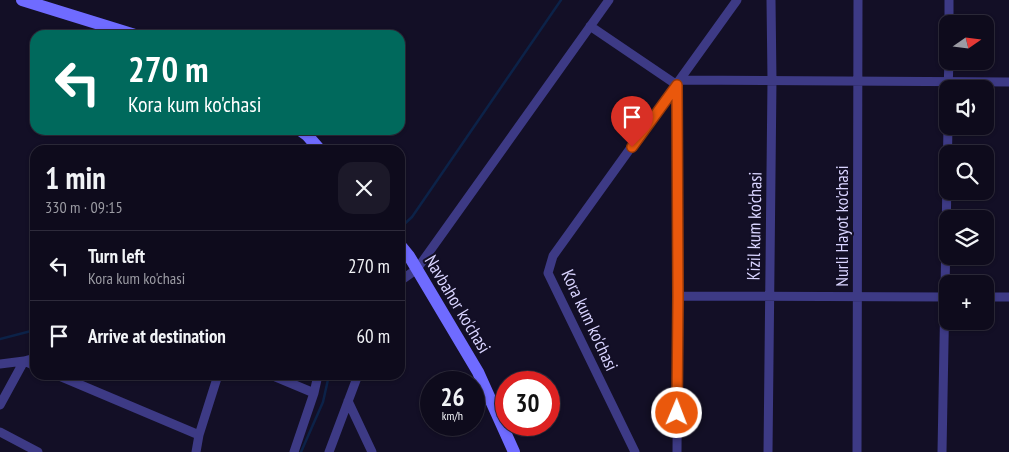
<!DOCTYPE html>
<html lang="en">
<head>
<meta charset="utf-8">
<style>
	:root { --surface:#0e0b1c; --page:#1c1929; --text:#f1f3f6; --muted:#9b9ba3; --line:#2e2b3b }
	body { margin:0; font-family:"PT Sans Narrow",sans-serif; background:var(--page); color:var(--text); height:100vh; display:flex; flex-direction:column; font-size:19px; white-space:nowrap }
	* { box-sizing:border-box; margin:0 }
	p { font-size:16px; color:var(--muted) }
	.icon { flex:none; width:28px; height:28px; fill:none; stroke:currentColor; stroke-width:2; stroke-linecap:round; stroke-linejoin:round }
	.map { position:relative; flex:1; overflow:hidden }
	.panel { position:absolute; left:30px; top:145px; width:375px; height:235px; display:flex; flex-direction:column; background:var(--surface); border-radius:15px; box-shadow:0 1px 4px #0004,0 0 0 1px var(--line) }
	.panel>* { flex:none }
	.guide { position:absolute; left:30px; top:30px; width:375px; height:105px; border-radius:15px; box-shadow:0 1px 4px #0004,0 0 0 1px var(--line); background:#00695c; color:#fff; overflow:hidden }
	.needle { width:32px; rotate:76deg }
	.tools { position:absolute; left:939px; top:15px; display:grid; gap:10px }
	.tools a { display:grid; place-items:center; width:55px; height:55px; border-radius:10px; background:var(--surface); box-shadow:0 1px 4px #0004,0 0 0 1px var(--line); font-size:25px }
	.speed { position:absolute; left:420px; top:371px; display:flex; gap:10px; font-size:25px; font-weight:700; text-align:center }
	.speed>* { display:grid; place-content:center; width:65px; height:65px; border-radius:50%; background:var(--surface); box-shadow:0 1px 4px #0004,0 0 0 1px var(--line); line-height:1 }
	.speed small { font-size:12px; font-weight:400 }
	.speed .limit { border:8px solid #d22; background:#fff; color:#111 }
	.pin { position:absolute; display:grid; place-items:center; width:42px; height:42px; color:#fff; margin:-51px -21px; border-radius:50% 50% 50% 0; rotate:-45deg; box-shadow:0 0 5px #0007 }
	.pin .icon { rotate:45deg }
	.me { position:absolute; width:55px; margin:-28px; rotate:1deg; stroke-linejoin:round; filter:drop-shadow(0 0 4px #0008) }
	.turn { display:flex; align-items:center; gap:18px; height:105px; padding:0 15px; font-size:22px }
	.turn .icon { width:65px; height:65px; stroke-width:2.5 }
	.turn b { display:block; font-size:35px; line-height:42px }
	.round { display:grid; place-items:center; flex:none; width:52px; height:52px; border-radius:15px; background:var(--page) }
	.head { display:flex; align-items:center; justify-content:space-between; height:85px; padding:0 15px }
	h1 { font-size:30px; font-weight:700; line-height:38px }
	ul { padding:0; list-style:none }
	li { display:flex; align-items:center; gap:15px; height:70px; padding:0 15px; border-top:1px solid var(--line) }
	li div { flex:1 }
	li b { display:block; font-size:19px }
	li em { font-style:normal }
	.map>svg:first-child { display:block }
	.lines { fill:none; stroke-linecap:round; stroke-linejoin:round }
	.stream { stroke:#0c2248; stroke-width:2.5 }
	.street { stroke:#3d3a85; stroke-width:9 }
	.secondary { stroke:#6f6bff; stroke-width:12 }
	.route-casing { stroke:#983908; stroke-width:12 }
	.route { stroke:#ea580c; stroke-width:9 }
	.labels { text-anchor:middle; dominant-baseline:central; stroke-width:4; stroke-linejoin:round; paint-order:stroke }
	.street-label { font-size:18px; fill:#d9d4ff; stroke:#130f26 }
</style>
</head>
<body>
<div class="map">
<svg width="1009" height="452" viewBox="0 0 1009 452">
	<rect width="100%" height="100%" fill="#130f26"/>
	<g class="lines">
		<path class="stream" d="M400,228L412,217L561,0
			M0,339L35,330
			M301,452L323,402L329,375"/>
		<path class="street" d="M949,24V0
			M590,26L677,85L678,296L677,452
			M680,80L1009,82
			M948,89L949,61
			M400,281L417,269L609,0
			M678,296L948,297
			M985,297H1009
			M35,358L24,361L35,366
			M0,364L24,361
			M57,375L199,435
			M271,375L314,393
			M348,401L372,452
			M0,405L24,361
			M0,432L38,452
			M196,452L199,435L218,375
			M294,452L314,393L318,375
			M329,452L358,375
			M635,452L548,273L553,256L737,0
			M768,452L772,80L771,0
			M857,452L858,0
			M942,452L948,126"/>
		<path class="secondary" d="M22,0L135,35
			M300,130L307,135L320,150
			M400,245L409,256L478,372L514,452"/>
	</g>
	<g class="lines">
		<defs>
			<path id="route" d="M632,147L677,85L678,296L677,413"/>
		</defs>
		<use href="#route" class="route-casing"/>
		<use href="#route" class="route"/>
	</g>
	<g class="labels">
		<g class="street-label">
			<text transform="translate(754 226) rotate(-89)">Kizil kum ko'chasi</text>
			<text transform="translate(841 226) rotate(-90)">Nurli Hayot ko'chasi</text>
			<text transform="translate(458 304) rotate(59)">Navbahor ko'chasi</text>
			<text transform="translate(590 320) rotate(65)">Kora kum ko'chasi</text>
		</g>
	</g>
</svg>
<div class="tools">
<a><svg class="needle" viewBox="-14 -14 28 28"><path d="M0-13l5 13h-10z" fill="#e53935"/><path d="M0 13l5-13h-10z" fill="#9b9ba3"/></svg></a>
<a><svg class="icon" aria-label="sound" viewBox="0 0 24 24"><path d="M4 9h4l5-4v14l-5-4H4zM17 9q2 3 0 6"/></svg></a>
<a><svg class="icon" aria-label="search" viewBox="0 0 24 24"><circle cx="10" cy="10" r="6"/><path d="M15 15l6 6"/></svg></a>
<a><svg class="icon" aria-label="layers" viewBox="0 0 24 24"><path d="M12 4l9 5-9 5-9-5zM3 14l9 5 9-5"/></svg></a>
<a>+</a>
</div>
<div class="speed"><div>26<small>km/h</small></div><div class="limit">30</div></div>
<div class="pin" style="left:632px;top:147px;background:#d93025"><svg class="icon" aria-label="arrive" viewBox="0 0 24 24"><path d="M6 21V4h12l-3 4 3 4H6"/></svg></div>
<svg class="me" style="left:677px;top:413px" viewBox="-20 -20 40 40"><circle r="17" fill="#ea580c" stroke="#fff" stroke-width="3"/><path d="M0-11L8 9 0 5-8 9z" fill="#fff"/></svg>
<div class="guide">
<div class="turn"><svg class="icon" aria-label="left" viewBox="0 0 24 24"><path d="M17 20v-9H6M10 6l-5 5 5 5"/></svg><div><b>270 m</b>Kora kum ko'chasi</div></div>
</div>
<section class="panel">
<div class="head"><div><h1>1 min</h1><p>330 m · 09:15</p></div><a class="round"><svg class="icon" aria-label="close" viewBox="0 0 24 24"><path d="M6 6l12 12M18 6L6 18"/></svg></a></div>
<ul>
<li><svg class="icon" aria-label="left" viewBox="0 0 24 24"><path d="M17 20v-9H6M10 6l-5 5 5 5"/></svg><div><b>Turn left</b><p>Kora kum ko'chasi</p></div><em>270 m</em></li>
<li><svg class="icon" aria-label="arrive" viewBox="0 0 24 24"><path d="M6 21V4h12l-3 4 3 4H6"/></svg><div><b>Arrive at destination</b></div><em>60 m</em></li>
</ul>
</section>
</div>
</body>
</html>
